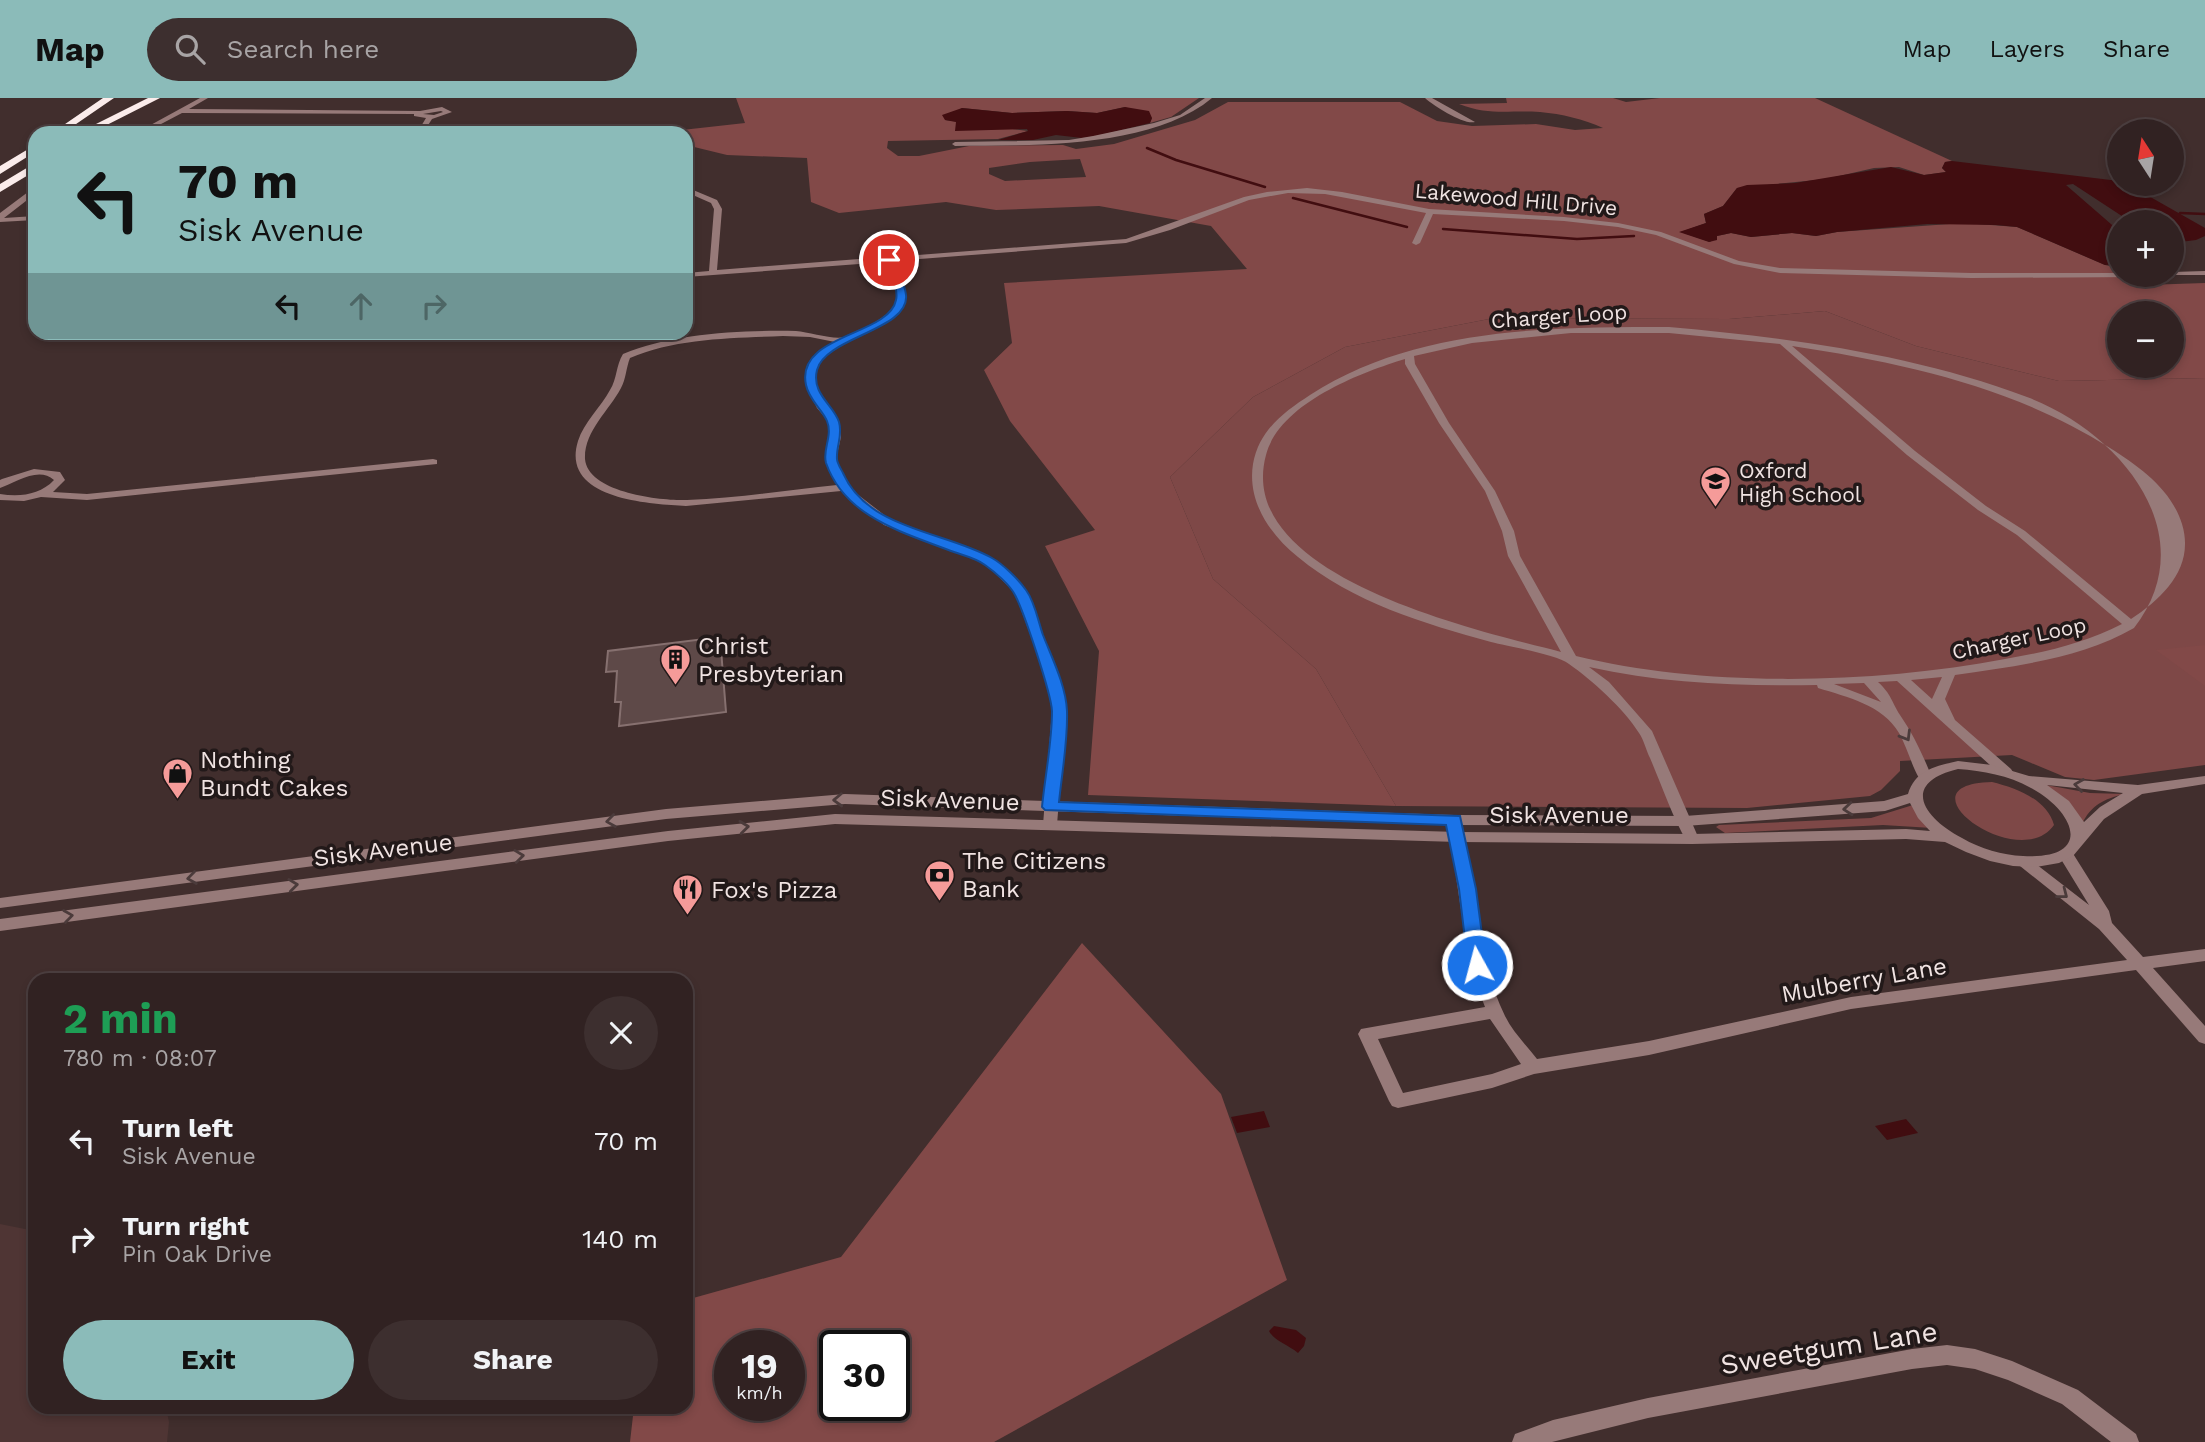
<!DOCTYPE html>
<html lang="en">
<head>
<meta charset="utf-8">
<style>
	:root { --surface:#312222; --page:#3d2f2f; --text:#f1f3f6; --muted:#a8a4a5; --line:#4c3f40; --accent:#8bbbb9 }
	body { margin:0; font-family:"Work Sans",sans-serif; background:var(--page); color:var(--text); height:100vh; display:flex; flex-direction:column; font-size:26px; white-space:nowrap }
	* { box-sizing:border-box; margin:0 }
	p { font-size:23px; color:var(--muted) }
	.icon { flex:none; width:38px; height:38px; fill:none; stroke:currentColor; stroke-width:2; stroke-linecap:round; stroke-linejoin:round }
	.map { position:relative; flex:1; overflow:hidden }
	.side { position:absolute; left:28px; top:875px; width:665px; height:441px; display:flex; flex-direction:column; background:var(--surface); border-radius:21px; box-shadow:0 4px 10px #0003,0 0 0 2px var(--line) }
	.side>* { flex:none }
	.top-card { position:absolute; left:28px; top:28px; width:665px; height:214px; border-radius:21px; box-shadow:0 4px 10px #0003,0 0 0 2px var(--line); background:#8bbbb9; color:#111; overflow:hidden }
	.needle { width:46px; rotate:348deg }
	.buttons { position:absolute; left:2107px; top:21px; display:grid; gap:14px }
	.buttons a { display:grid; place-items:center; width:77px; height:77px; border-radius:50%; background:var(--surface); box-shadow:0 4px 10px #0003,0 0 0 2px var(--line); font-size:35px }
	.speed { position:absolute; left:714px; top:1232px; display:flex; gap:14px; font-size:35px; font-weight:700; text-align:center }
	.speed>* { display:grid; place-content:center; width:91px; height:91px; border-radius:50%; background:var(--surface); box-shadow:0 4px 10px #0003,0 0 0 2px var(--line); line-height:1 }
	.speed small { font-size:18px; font-weight:400 }
	.speed .limit { border:4px solid #111; border-radius:10px; background:#fff; color:#111 }
	.pin { position:absolute; display:grid; place-items:center; width:60px; height:60px; color:#fff; margin:-30px; border:4px solid #fff; border-radius:50%; box-shadow:0 2px 7px #0007 }
	.me { position:absolute; width:77px; margin:-38px; rotate:353deg; stroke-linejoin:round; filter:drop-shadow(0 0 5px #0008) }
	.turn { display:flex; align-items:center; gap:24px; height:147px; padding:0 35px; font-size:32px }
	.turn .icon { width:91px; height:91px; stroke-width:2.5 }
	.turn b { display:block; font-size:49px; line-height:60px }
	.lanes { display:flex; align-items:center; height:66px; padding:0 35px; background:#0003; justify-content:center; gap:35px; direction:ltr }
	.lanes .off { opacity:.35 }
	.round { display:grid; place-items:center; flex:none; width:74px; height:74px; border-radius:37px; background:var(--page) }
	.summary { display:flex; align-items:center; justify-content:space-between; height:119px; padding:0 35px }
	h1 { font-size:42px; font-weight:700; line-height:52px; color:#1e9e55 }
	.cta { display:flex; gap:14px; margin-top:auto; padding:14px 35px }
	.cta a { flex:1; height:80px; border-radius:42px; background:var(--accent); color:#111; font-size:28px; font-weight:700; line-height:80px; text-align:center }
	.cta a+a { background:var(--page); color:var(--text) }
	ul { padding:0; list-style:none }
	li { display:flex; align-items:center; gap:21px; height:98px; padding:0 35px }
	li div { flex:1 }
	li b { display:block; font-size:26px }
	li em { font-style:normal }
	header { display:flex; align-items:center; gap:42px; box-sizing:border-box; height:98px; padding:0 35px; background:var(--accent); color:#111 }
	header strong { font-size:33px }
	nav { display:flex; gap:38px; margin-inline-start:auto; font-size:24px }
	.search { width:490px; height:63px; background:var(--page); display:flex; align-items:center; gap:18px; box-sizing:border-box; padding:0 24px; border-radius:38px; color:var(--muted); font-size:26px }
	.map>svg:first-child { display:block }
	.built { fill:#4f3534 }
	.green { fill:#7e4847 }
	.forest { fill:#824948; fill-rule:evenodd }
	.water { fill:#410d10 }
	.lines { fill:none; stroke-linecap:round; stroke-linejoin:round }
	.stream { stroke:#410d10; stroke-width:2.5 }
	.building { fill:#5e4948; stroke:#86706f; stroke-width:2 }
	.minor { fill:#977a79; fill-rule:evenodd }
	.tertiary { fill:#977a79; fill-rule:evenodd }
	.motorway { fill:#fbeceb; fill-rule:evenodd }
	.oneway { stroke:#4b3b3b }
	.route { fill:#1a73e8; stroke:#114b97; stroke-width:2 }
	.labels { text-anchor:middle; dominant-baseline:central; stroke-width:7; stroke-linejoin:round; paint-order:stroke }
	.far-street-label { font-size:21px; fill:#f0e3e2; stroke:#221919 }
	.far-poi-label { font-size:21px; fill:#f0e3e2; stroke:#221919; text-anchor:start }
	.poi-label { font-size:24px; fill:#f0e3e2; stroke:#221919; text-anchor:start }
	.street-label { font-size:24px; fill:#f0e3e2; stroke:#221919 }
	.near-street-label { font-size:28px; fill:#f0e3e2; stroke:#221919 }
</style>
</head>
<body>
<header>
<strong>Map</strong>
<div class="search"><svg class="icon" aria-label="search" viewBox="0 0 24 24"><circle cx="10" cy="10" r="6"/><path d="M15 15l6 6"/></svg>Search here</div>
<nav><a>Map</a><a>Layers</a><a>Share</a></nav>
</header>
<div class="map">
<svg width="2205" height="1344" viewBox="0 0 2205 1344">
	<rect width="100%" height="100%" fill="#412e2d"/>
	<path class="built" d="M0,1126L35,1133V1309H166L169,1324L167,1344H0Z"/>
	<path class="green" d="M1825,213L1916,248L2059,283L2205,280V667L2094,682L2065,679L2012,657L1900,663V673L1881,692L1870,698L1747,710L1396,708L1316,571L1213,481L1170,379L1253,299L1345,249L1494,220L1729,221Z
		M1992,684C2016,690 2047,701 2054,727C2019,777 1894,686 1992,684Z
		M2046,687L2090,695L2124,696C2104,701 2091,707 2082,726Z
		M1913,707L1932,730L1883,727L1725,735L1716,729L1719,727L1871,720Z"/>
	<path class="forest" d="M736,0H1199L1171,19L1150,25L1152,20L1125,9L1097,15L1067,13L1012,15L962,10L945,22L1028,33L998,41L888,43L887,50L898,58H919L969,48L1063,47L1076,51L1114,46L1195,22L1228,4H1400L1437,23L1472,28L1536,26L1575,32L1603,30C1583,21 1562,16 1540,14C1508,12 1490,18 1459,6L1507,5L1506,0H1613L1626,4L1660,0H1815L1952,63L1945,64L1942,70L1946,74L1924,77L1899,69L1874,70L1826,81L1737,90L1723,108L1704,116L1706,125L1681,134L1710,144L1717,138L1731,135L1751,139L1792,135L1816,138L1837,134L1964,125L2017,129L2105,167L2119,170V177H2129L2145,187L2205,185V280L2059,283L1916,248L1825,213L1729,221L1494,220L1345,249L1253,299L1170,379L1213,481L1316,571L1396,708L1088,697L1099,553L1045,448L1095,432L1010,323L984,272L1012,245L1004,185L1247,171L1211,128L1099,108L996,112L946,104L839,115L811,104L807,60L727,57L686,47V35H655L745,25ZM1080,61L1086,79L1005,83L989,76V70L1030,64ZM2119,215H2172V268H2119Z
		M2205,547V588L2156,552Z
		M1082,845L1221,996L1287,1182L994,1344H630L634,1309H686V1202L841,1159ZM730,1248H789V1307H730ZM835,1248H894V1307H835Z"/>
	<path class="water" d="M1125,9L1149,13L1152,20L1150,25L1097,38L1082,40L1056,37L1033,42H998L1028,33L1027,31L955,33L956,24L945,22L942,17L962,10L1012,15L1067,13L1097,15Z
		M1952,63L2119,83V86L2131,88L2205,130V138L2196,142L2172,145V124H2131L2073,86L2066,87L2119,133V143L2116,144L2119,166L2105,167L2017,129L1996,127L1927,126L1837,134L1816,138L1792,135L1751,139L1731,135L1717,138V142L1709,144L1679,134L1706,125L1704,116L1723,108L1737,90L1747,87L1795,85L1891,69L1924,77L1946,74L1942,70L1945,64Z
		M1264,1013L1270,1029L1237,1035L1231,1019Z
		M1906,1021L1918,1035L1887,1042L1875,1028Z
		M1274,1228L1296,1232L1306,1240L1304,1248L1298,1255C1289,1247 1274,1243 1269,1233Z"/>
	<g class="lines">
		<path class="stream" d="M1147,50L1176,62L1265,89
			M1293,100L1407,129
			M2180,115L2205,116
			M1443,131L1577,141L1634,138"/>
	</g>
	<path class="building" d="M720,539L726,614L619,628L621,604H615L617,573L606,574L608,553Z"/>
	<g class="lines">
		<path class="minor" d="M200,0H208L189,11L420,13L442,9L452,14L432,21L423,35H417L426,20L414,18V16L182,15L144,35H136ZM441,13L443,14L434,17L423,16Z
			M1205,0H1212C1151,51 1031,47 955,48L952,46L955,44L1069,42L1093,38L1154,25L1180,17Z
			M1425,0H1432L1475,24C1464,27 1435,9 1425,0Z
			M686,89L717,102L722,111L717,172L885,159L877,138L881,136L885,138L892,159L1126,141L1244,99L1267,94L1307,90L1342,94L1429,111L1564,119L1618,125L1661,134L1739,163L1780,170L1971,175H2119V177H2141L2137,179L1971,180L1780,175L1734,166L1656,137L1618,129L1564,123L1433,116L1420,145L1416,147L1412,145L1426,115L1325,96L1288,95L1249,102L1170,132L1126,145L894,163L906,196L904,207L885,226L845,245L820,262L816,274L817,289L826,309L838,322L841,339L836,361L848,389L892,423L993,461L1027,494L1057,577L1066,612L1057,727L1050,732L1043,727L1052,612L1045,577L1015,495L985,465L884,427L841,393L686,408C648,406 560,401 578,343C584,324 601,309 610,292C617,281 616,267 623,256C672,235 743,232 796,233C809,234 834,242 844,239C858,234 890,219 897,205C902,194 890,174 886,164L686,179V175L709,173L714,111L711,105L686,94ZM783,238L810,239L835,244L813,259L806,274L807,289L817,310L828,323L831,339L826,361L837,387C787,392 737,400 687,402C662,403 588,395 585,361C584,333 609,313 621,290C626,281 626,270 630,260C676,240 733,240 783,238Z
			M32,91H35V96L4,120L35,118V122L0,124V115Z
			M2205,173V177H2168H2172V174Z
			M1669,229C1791,240 1912,256 2027,299C2123,335 2205,439 2134,530C2081,561 2014,568 1955,577L1945,601L1955,622L2011,671L2013,674L2006,678L2001,677L1897,583L1878,584C1892,597 1891,603 1900,617C1913,636 1922,655 1931,677L1929,680H1919C1911,666 1907,649 1899,635C1883,607 1847,599 1818,590L1817,587C1740,588 1664,586 1589,569L1609,584L1652,633L1699,741L1692,746L1687,744C1672,718 1662,688 1650,660C1646,652 1644,642 1639,635C1624,611 1592,582 1569,566C1556,556 1510,549 1491,544C1425,526 1352,504 1298,459C1270,437 1247,403 1253,366C1259,332 1284,314 1310,297C1415,229 1549,229 1669,229ZM1571,235H1669L1780,246L1907,357L1978,412L2017,437L2122,526C2085,545 2046,554 2005,561C1873,586 1706,590 1576,558L1520,458L1514,433L1495,393L1449,325L1415,266L1414,258L1472,245ZM1792,248C1904,265 2014,289 2110,350C2140,369 2171,391 2182,426C2195,469 2164,499 2131,521L2025,433L1986,408L1915,353ZM1405,261V266L1439,325L1485,393L1502,433L1508,458L1561,554C1480,533 1233,479 1266,357C1279,306 1359,275 1405,261ZM1942,579L1932,601L1911,582ZM1864,585L1881,604L1834,586Z
			M433,361L437,362V366L87,402L41,399L24,403L0,402V396C20,399 40,397 54,382C39,368 16,384 0,390V382L2,381L34,371L60,374L65,382L53,394L87,396Z
			M1454,717L1461,722C1474,786 1476,858 1505,918C1513,934 1526,947 1537,961L1649,943L1851,899L2127,862L2099,831L2015,764L2018,760H2028L2089,807L2059,758L2067,753L2072,754L2109,813L2112,825L2143,859L2205,851V863L2153,870L2205,928V946L2199,944L2136,872L1851,911L1649,957L1534,976L1492,990L1398,1010L1392,1008L1389,1003L1358,936L1361,931L1485,909C1462,849 1459,785 1447,722ZM1490,921L1521,966L1492,976L1403,995L1378,941Z
			M1947,1247L1975,1251L2012,1263L2078,1292L2136,1336L2139,1344H2111L2062,1306L2008,1282L1975,1271L1947,1267L1912,1271L1648,1320L1552,1344H1512L1515,1336L1553,1322L1648,1300L1912,1251Z"/>
		<path class="tertiary" d="M1958,663L1992,667L2029,678L2138,687L2205,678V686L2142,696L2104,721L2073,758L2059,765L2036,769L2013,768L1990,763L1966,754L1945,744L1906,741L1692,746L1458,744L835,726L668,743L0,833V821L668,733L835,716L1458,734L1692,736L1906,731L1930,733L1918,720L1910,705L1885,713L1685,728L1454,727L845,706L666,721L0,810V800L666,711L845,696L1454,717L1685,718L1884,703L1908,696C1915,672 1936,668 1958,663ZM1958,671C1983,673 2008,677 2031,690C2077,715 2093,762 2023,758C2002,757 1981,751 1962,740C1923,720 1900,685 1958,671ZM2047,687L2123,695L2100,709L2084,724L2069,703Z"/>
		<path class="motorway" d="M103,0H114L63,35H52Z
			M148,0H160L91,35H78Z
			M35,47V54L0,76V68Z
			M35,65V73L0,94V86Z"/>
	</g>
	<defs><path id="oneway-chevron" d="M-2-3.5L2.5 0L-2 3.5" fill="none" stroke-width="1.6" stroke-linecap="round" stroke-linejoin="round" transform="scale(1.75)"/></defs>
	<g class="oneway">
		<use href="#oneway-chevron" transform="translate(1906 638) rotate(59)"/>
		<use href="#oneway-chevron" transform="translate(2079 687) rotate(-172)"/>
		<use href="#oneway-chevron" transform="translate(838 702) rotate(178)"/>
		<use href="#oneway-chevron" transform="translate(1848 711) rotate(175)"/>
		<use href="#oneway-chevron" transform="translate(611 723) rotate(172)"/>
		<use href="#oneway-chevron" transform="translate(744 729) rotate(-6)"/>
		<use href="#oneway-chevron" transform="translate(519 758) rotate(-7)"/>
		<use href="#oneway-chevron" transform="translate(192 780) rotate(172)"/>
		<use href="#oneway-chevron" transform="translate(293 787) rotate(-7)"/>
		<use href="#oneway-chevron" transform="translate(2063 796) rotate(38)"/>
		<use href="#oneway-chevron" transform="translate(68 818) rotate(-8)"/>
	</g>
	<path class="route" d="M889,159L894,162C898,173 905,186 906,197C910,232 825,239 817,272C811,296 834,307 839,324C843,338 836,348 837,361C837,365 841,371 843,375C868,432 944,433 992,460C1003,466 1019,482 1026,492C1035,504 1038,523 1043,537C1052,560 1066,588 1067,613C1068,643 1062,674 1059,704L1460,718L1476,791L1486,867L1484,871H1470L1468,867L1459,791L1446,727L1045,712L1042,709C1045,678 1052,645 1052,613C1051,595 1024,514 1015,497C1010,487 995,474 985,467C976,460 962,457 951,453C902,434 845,419 826,365C822,352 833,338 827,323C822,311 809,302 806,287C795,236 889,238 896,202C899,191 889,173 885,162Z"/>
	<defs>
		<symbol id="school-pin" viewBox="-11 -11 22 30"><path d="M0 17L-7.5 6A9.5 9.5 0 1 1 7.5 6Z" fill="#f59b99" stroke="#221919"/><path d="M0-5L7-2L0 1L-7-2ZM-4 1L0 2.5L4 1V4Q0 6-4 4Z" fill="#111"/></symbol>
		<symbol id="building-pin" viewBox="-11 -11 22 30"><path d="M0 17L-7.5 6A9.5 9.5 0 1 1 7.5 6Z" fill="#f59b99" stroke="#221919"/><path d="M-4-6H4V6H1V3H-1V6H-4ZM-2.5-4.3h1.7v1.8h-1.7ZM.8-4.3h1.7v1.8H.8ZM-2.5-1h1.7V.8h-1.7ZM.8-1h1.7V.8H.8Z" fill="#111"/></symbol>
		<symbol id="shop-pin" viewBox="-11 -11 22 30"><path d="M0 17L-7.5 6A9.5 9.5 0 1 1 7.5 6Z" fill="#f59b99" stroke="#221919"/><path d="M-5-2.5h2.3a2.7 3.5 0 0 1 5.4 0H5L5.5 6h-11ZM-1.5-2.5h3a1.5 2.3 0 0 0-3 0Z" fill="#111"/></symbol>
		<symbol id="bank-pin" viewBox="-11 -11 22 30"><path d="M0 17L-7.5 6A9.5 9.5 0 1 1 7.5 6Z" fill="#f59b99" stroke="#221919"/><path d="M-6-4H6V4H-6ZM0-2.3a2.3 2.3 0 1 0 0 4.6a2.3 2.3 0 1 0 0-4.6Z" fill="#111"/></symbol>
		<symbol id="restaurant-pin" viewBox="-11 -11 22 30"><path d="M0 17L-7.5 6A9.5 9.5 0 1 1 7.5 6Z" fill="#f59b99" stroke="#221919"/><path d="M-5-6h1v4h1v-4h1v4h1v-4h1v5L-1.5 .5V6h-2V.5L-5-1ZM5-6V6H3V1.5H1.5Q1.5-4 5-6Z" fill="#111"/></symbol>
	</defs>
	<g fill-rule="evenodd">
		<use href="#school-pin" x="1698" y="366" width="35" height="47"/>
		<use href="#building-pin" x="658" y="544" width="35" height="47"/>
		<use href="#shop-pin" x="160" y="658" width="35" height="47"/>
		<use href="#bank-pin" x="922" y="760" width="35" height="47"/>
		<use href="#restaurant-pin" x="670" y="774" width="35" height="47"/>
	</g>
	<g class="labels">
		<g class="far-street-label">
			<text transform="translate(1516 101) rotate(5)">Lakewood Hill Drive</text>
			<text transform="translate(1559 218) rotate(-4)">Charger Loop</text>
			<text transform="translate(2019 540) rotate(-12)">Charger Loop</text>
		</g>
		<g class="far-poi-label">
			<text x="1739" y="372">Oxford<tspan x="1739" dy="24">High School</tspan></text>
		</g>
		<g class="poi-label">
			<text x="698" y="548">Christ<tspan x="698" dy="28">Presbyterian</tspan></text>
			<text x="200" y="662">Nothing<tspan x="200" dy="28">Bundt Cakes</tspan></text>
			<text x="962" y="763">The Citizens<tspan x="962" dy="28">Bank</tspan></text>
			<text x="711" y="792">Fox's Pizza</text>
		</g>
		<g class="street-label">
			<text transform="translate(950 702) rotate(2)">Sisk Avenue</text>
			<text x="1559" y="717">Sisk Avenue</text>
			<text transform="translate(383 752) rotate(-7)">Sisk Avenue</text>
			<text transform="translate(1864 882) rotate(-10)">Mulberry Lane</text>
		</g>
		<g class="near-street-label">
			<text transform="translate(1829 1250) rotate(-9)">Sweetgum Lane</text>
		</g>
	</g>
</svg>
<div class="buttons">
<a><svg class="needle" viewBox="-14 -14 28 28"><path d="M0-13l5 13h-10z" fill="#e53935"/><path d="M0 13l5-13h-10z" fill="#a8a4a5"/></svg></a>
<a>+</a>
<a>−</a>
</div>
<div class="speed"><div>19<small>km/h</small></div><div class="limit">30</div></div>
<div class="pin" style="left:889px;top:162px;background:#d93025"><svg class="icon" aria-label="arrive" viewBox="0 0 24 24"><path d="M6 21V4h12l-3 4 3 4H6"/></svg></div>
<svg class="me" style="left:1477px;top:867px" viewBox="-20 -20 40 40"><circle r="17" fill="#1a73e8" stroke="#fff" stroke-width="3"/><path d="M0-11L8 9 0 5-8 9z" fill="#fff"/></svg>
<div class="top-card">
<div class="turn"><svg class="icon" aria-label="left" viewBox="0 0 24 24"><path d="M17 20v-9H6M10 6l-5 5 5 5"/></svg><div><b>70 m</b>Sisk Avenue</div></div>
<div class="lanes"><svg class="icon" aria-label="left" viewBox="0 0 24 24"><path d="M17 20v-9H6M10 6l-5 5 5 5"/></svg><svg class="icon off" aria-label="ahead" viewBox="0 0 24 24"><path d="M12 20V5M6 11l6-6 6 6"/></svg><svg class="icon off" aria-label="right" viewBox="0 0 24 24"><path d="M7 20v-9h11M14 6l5 5-5 5"/></svg></div>
</div>
<section class="side">
<div class="summary"><div><h1>2 min</h1><p>780 m · 08:07</p></div><a class="round"><svg class="icon" aria-label="close" viewBox="0 0 24 24"><path d="M6 6l12 12M18 6L6 18"/></svg></a></div>
<ul>
<li><svg class="icon" aria-label="left" viewBox="0 0 24 24"><path d="M17 20v-9H6M10 6l-5 5 5 5"/></svg><div><b>Turn left</b><p>Sisk Avenue</p></div><em>70 m</em></li>
<li><svg class="icon" aria-label="right" viewBox="0 0 24 24"><path d="M7 20v-9h11M14 6l5 5-5 5"/></svg><div><b>Turn right</b><p>Pin Oak Drive</p></div><em>140 m</em></li>
</ul>
<div class="cta"><a>Exit</a><a>Share</a></div>
</section>
</div>
</body>
</html>
